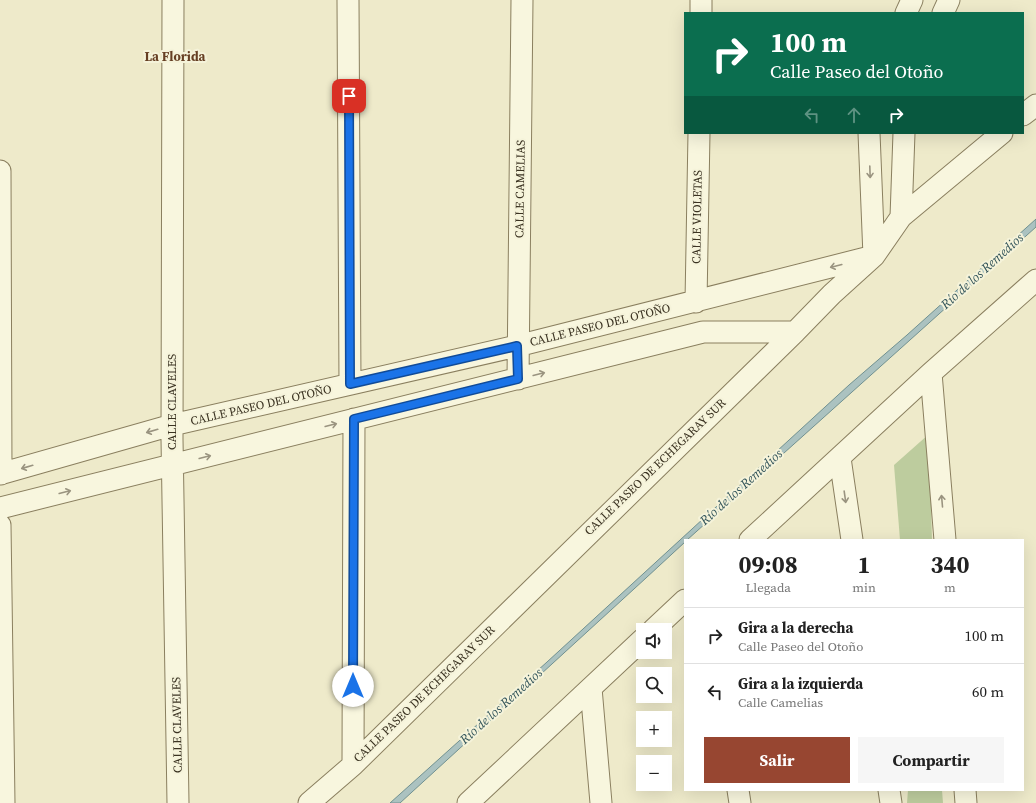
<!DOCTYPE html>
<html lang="es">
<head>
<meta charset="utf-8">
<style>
	:root { --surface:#fff; --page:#f6f6f6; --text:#222; --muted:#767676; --line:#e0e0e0; --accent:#974631 }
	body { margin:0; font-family:"Source Serif 4",serif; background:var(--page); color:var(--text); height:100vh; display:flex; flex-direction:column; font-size:15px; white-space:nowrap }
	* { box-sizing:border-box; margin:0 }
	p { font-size:13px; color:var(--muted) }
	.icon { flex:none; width:22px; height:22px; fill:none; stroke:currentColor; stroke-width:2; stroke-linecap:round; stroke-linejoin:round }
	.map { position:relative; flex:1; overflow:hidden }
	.details { position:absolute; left:684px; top:539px; width:340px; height:252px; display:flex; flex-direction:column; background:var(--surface); border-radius:0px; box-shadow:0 4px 16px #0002 }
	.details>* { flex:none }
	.banner { position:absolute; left:684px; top:12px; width:340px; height:122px; border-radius:0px; box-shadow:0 4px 16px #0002; background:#0b6e4f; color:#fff; overflow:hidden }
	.fabs { position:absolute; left:636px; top:623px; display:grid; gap:8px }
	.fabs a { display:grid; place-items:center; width:36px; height:36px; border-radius:0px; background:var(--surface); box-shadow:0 4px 16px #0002; font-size:20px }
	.pin { position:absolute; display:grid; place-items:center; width:34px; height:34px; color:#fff; margin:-17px; border-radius:8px; box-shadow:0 2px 6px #0006 }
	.me { position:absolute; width:44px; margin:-22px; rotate:0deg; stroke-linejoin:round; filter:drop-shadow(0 0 3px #0008) }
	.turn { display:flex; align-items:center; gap:14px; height:84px; padding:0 20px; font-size:18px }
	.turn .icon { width:52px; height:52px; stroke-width:2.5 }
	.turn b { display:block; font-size:28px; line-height:34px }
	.lanes { display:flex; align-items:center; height:38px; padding:0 20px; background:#0003; justify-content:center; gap:20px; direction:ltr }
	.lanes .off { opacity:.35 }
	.eta { display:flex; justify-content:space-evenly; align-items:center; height:68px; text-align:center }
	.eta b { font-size:24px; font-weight:700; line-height:28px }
	.cta { display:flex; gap:8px; margin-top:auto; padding:8px 20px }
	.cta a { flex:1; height:46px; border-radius:0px; background:var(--accent); color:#fff; font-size:16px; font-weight:700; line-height:46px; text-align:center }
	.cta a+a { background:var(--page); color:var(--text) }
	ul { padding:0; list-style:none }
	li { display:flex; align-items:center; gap:12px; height:56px; padding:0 20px; border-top:1px solid var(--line) }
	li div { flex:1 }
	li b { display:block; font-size:15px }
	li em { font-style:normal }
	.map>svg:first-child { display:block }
	.green { fill:#bdcc9e }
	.water { fill:#abc2c0; stroke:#719190 }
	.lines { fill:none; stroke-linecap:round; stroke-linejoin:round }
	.minor-casing { stroke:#8a7f5f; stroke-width:23 }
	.minor { stroke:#f8f6de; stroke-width:21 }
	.oneway { stroke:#9a9480 }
	.route-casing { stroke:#114b97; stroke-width:10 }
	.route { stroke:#1a73e8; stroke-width:7 }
	.labels { text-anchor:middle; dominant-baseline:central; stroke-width:4; stroke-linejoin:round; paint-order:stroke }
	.street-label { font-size:12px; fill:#3b3322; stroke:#f5f3da }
	.neighbourhood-label { font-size:13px; font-weight:bold; fill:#663f23; stroke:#f5f3da }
	.water-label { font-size:13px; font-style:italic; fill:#32545a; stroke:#f5f3da }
</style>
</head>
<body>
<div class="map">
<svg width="1036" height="803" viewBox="0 0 1036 803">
	<rect width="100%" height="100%" fill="#eeeaca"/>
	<path class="green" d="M929,434L932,540H900L894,465Z
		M908,790H942L943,803H907Z"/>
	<path class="water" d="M1036,219V227L687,540H685V542L646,578L400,803H390L547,662L849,385L907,335Z"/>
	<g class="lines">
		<defs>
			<path id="minor" d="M173,0L172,439L178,803
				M348,0L350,384
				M701,0V13
				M906,13L912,0
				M943,13L949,0
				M1023,115L1036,105
				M0,171L1,474
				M901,217L904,133
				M696,302L699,133
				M931,373L945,540
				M518,379L522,0
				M840,458L852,540
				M0,474L172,425L517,346L874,256L869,133
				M0,508L703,332H795
				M0,525L4,803
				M750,540L931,373L1036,280
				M653,630L685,600
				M591,688L601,803
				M353,765L354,419
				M738,790L740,803
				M889,790L891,803
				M965,790L966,803
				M309,803L353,765L795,332L832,294L874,256L901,217L1002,133
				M468,803L643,639"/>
		</defs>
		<use href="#minor" class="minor-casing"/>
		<use href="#minor" class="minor"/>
	</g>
	<defs><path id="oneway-shaft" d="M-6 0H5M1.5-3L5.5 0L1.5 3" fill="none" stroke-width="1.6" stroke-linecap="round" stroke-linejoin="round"/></defs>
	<g class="oneway">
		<use href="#oneway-shaft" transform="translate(870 172) rotate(88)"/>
		<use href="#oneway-shaft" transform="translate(836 266) rotate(166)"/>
		<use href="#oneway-shaft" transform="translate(539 374) rotate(-14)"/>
		<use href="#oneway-shaft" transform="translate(331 425) rotate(-14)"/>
		<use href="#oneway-shaft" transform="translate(152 431) rotate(164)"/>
		<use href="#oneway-shaft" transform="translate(205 457) rotate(-14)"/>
		<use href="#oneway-shaft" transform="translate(27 467) rotate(164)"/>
		<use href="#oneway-shaft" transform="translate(65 492) rotate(-14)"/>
		<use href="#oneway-shaft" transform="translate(845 497) rotate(82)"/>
		<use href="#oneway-shaft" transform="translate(942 501) rotate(-95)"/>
	</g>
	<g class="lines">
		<defs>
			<path id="route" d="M349,96L350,384L517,346L518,379L354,419L353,686"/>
		</defs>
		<use href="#route" class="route-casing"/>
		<use href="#route" class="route"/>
	</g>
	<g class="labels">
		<g class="street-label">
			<text transform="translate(520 189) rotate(-89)">CALLE CAMELIAS</text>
			<text transform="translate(697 217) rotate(-89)">CALLE VIOLETAS</text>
			<text transform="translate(600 325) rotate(-14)">CALLE PASEO DEL OTOÑO</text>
			<text transform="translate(172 402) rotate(-90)">CALLE CLAVELES</text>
			<text transform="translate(261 405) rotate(-13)">CALLE PASEO DEL OTOÑO</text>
			<text transform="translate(655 467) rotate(-44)">CALLE PASEO DE ECHEGARAY SUR</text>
			<text transform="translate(424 694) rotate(-44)">CALLE PASEO DE ECHEGARAY SUR</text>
			<text transform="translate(177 725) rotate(-91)">CALLE CLAVELES</text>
		</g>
		<g class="neighbourhood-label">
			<text x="175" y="56">La Florida</text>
		</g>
		<g class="water-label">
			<text transform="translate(982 271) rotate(-42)">Río de los Remedios</text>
			<text transform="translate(741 487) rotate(-42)">Río de los Remedios</text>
			<text transform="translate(501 706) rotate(-42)">Río de los Remedios</text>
		</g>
	</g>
</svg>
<div class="fabs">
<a><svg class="icon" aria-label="sound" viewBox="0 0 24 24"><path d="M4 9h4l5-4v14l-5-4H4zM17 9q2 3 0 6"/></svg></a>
<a><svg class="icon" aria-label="search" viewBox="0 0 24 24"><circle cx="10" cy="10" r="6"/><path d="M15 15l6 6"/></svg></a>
<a>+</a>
<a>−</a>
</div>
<div class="pin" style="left:349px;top:96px;background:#d93025"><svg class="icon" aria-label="arrive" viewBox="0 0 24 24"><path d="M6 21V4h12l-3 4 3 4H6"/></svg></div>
<svg class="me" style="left:353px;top:686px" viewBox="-20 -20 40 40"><circle r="19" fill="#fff"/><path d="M0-13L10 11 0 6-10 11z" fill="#1a73e8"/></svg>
<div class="banner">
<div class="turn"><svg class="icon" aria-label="right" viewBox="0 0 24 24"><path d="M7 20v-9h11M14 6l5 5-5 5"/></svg><div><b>100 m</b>Calle Paseo del Otoño</div></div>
<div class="lanes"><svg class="icon off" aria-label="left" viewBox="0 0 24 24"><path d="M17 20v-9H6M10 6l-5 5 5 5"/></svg><svg class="icon off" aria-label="ahead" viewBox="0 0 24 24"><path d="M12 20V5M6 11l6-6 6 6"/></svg><svg class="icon" aria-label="right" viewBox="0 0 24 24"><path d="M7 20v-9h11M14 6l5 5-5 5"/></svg></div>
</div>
<section class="details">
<div class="eta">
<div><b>09:08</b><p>Llegada</p></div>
<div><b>1</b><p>min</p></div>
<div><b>340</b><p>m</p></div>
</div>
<ul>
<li><svg class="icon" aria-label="right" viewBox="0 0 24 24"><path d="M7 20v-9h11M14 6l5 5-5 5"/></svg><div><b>Gira a la derecha</b><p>Calle Paseo del Otoño</p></div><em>100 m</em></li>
<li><svg class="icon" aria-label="left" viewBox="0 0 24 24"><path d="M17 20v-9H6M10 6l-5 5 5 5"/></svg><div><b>Gira a la izquierda</b><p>Calle Camelias</p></div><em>60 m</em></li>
</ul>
<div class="cta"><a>Salir</a><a>Compartir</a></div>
</section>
</div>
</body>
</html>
